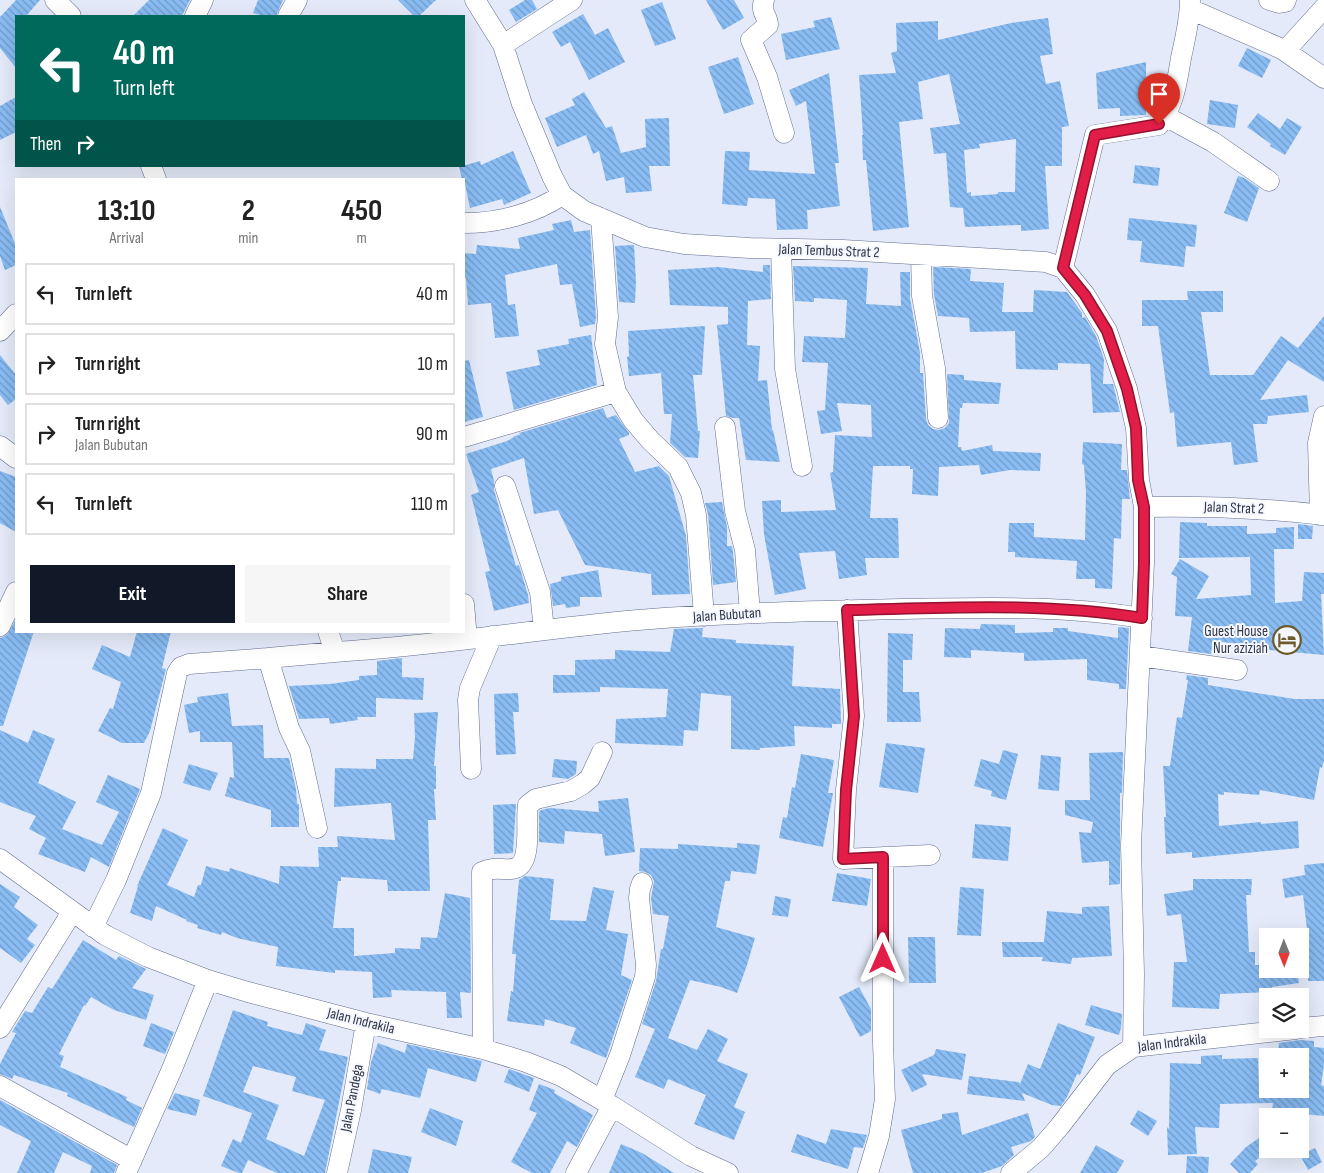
<!DOCTYPE html>
<html lang="en">
<head>
<meta charset="utf-8">
<style>
	:root { --surface:#fff; --page:#f6f6f6; --text:#222; --muted:#767676; --line:#e0e0e0; --accent:#111827 }
	body { margin:0; font-family:"Sofia Sans Condensed",sans-serif; background:var(--page); color:var(--text); height:100vh; display:flex; flex-direction:column; font-size:19px; white-space:nowrap }
	* { box-sizing:border-box; margin:0 }
	p { font-size:16px; color:var(--muted) }
	.icon { flex:none; width:28px; height:28px; fill:none; stroke:currentColor; stroke-width:2; stroke-linecap:round; stroke-linejoin:round }
	.map { position:relative; flex:1; overflow:hidden }
	.panel { position:absolute; left:15px; top:178px; width:450px; height:455px; display:flex; flex-direction:column; background:var(--surface); border-radius:0px; box-shadow:0 5px 20px #0002 }
	.panel>* { flex:none }
	.hud { position:absolute; left:15px; top:15px; width:450px; height:152px; border-radius:0px; box-shadow:0 5px 20px #0002; background:#00695c; color:#fff; overflow:hidden }
	.needle { width:32px; rotate:179deg }
	.fabs { position:absolute; left:1259px; top:928px; display:grid; gap:10px }
	.fabs a { display:grid; place-items:center; width:50px; height:50px; border-radius:0px; background:var(--surface); box-shadow:0 5px 20px #0002; font-size:25px }
	.pin { position:absolute; display:grid; place-items:center; width:42px; height:42px; color:#fff; margin:-51px -21px; border-radius:50% 50% 50% 0; rotate:-45deg; box-shadow:0 0 5px #0007 }
	.pin .icon { rotate:45deg }
	.me { position:absolute; width:55px; margin:-28px; rotate:0deg; stroke-linejoin:round; filter:drop-shadow(0 0 4px #0008) }
	.turn { display:flex; align-items:center; gap:18px; height:105px; padding:0 15px; font-size:22px }
	.turn .icon { width:65px; height:65px; stroke-width:2.5 }
	.turn b { display:block; font-size:35px; line-height:42px }
	.then { display:flex; align-items:center; height:48px; padding:0 15px; background:#0003; gap:10px; font-size:19px }
	.eta { display:flex; justify-content:space-evenly; align-items:center; height:85px; text-align:center }
	.eta b { font-size:30px; font-weight:700; line-height:35px }
	.primary-button { display:flex; gap:10px; margin-top:auto; padding:10px 15px }
	.primary-button a { flex:1; height:58px; border-radius:0px; background:var(--accent); color:#fff; font-size:20px; font-weight:700; line-height:58px; text-align:center }
	.primary-button a+a { background:var(--page); color:var(--text) }
	ul { padding:0; list-style:none }
	li { display:flex; align-items:center; gap:15px; height:62px; margin:0 10px 8px; padding:0 5px; border:2px solid var(--line); border-radius:0px }
	li div { flex:1 }
	li b { display:block; font-size:19px }
	li em { font-style:normal }
	.map>svg:first-child { display:block }
	.building { fill:url(#building-back-hatch); fill-rule:evenodd }
	.lines { fill:none; stroke-linecap:round; stroke-linejoin:round }
	.minor-casing { stroke:#636e8e; stroke-width:21 }
	.minor { stroke:#fff; stroke-width:20 }
	.route-casing { stroke:#92132f; stroke-width:12 }
	.route { stroke:#e11d48; stroke-width:9 }
	.labels { text-anchor:middle; dominant-baseline:central; stroke-width:4; stroke-linejoin:round; paint-order:stroke }
	.street-label { font-size:15px; fill:#313645; stroke:#f4f7ff }
	.poi-label { font-size:15px; fill:#313645; stroke:#f4f7ff; text-anchor:end }
</style>
</head>
<body>
<div class="map">
<svg width="1324" height="1173" viewBox="0 0 1324 1173">
	<defs>
		<pattern id="building-back-hatch" width="6" height="6" patternUnits="userSpaceOnUse" patternTransform="scale(1.25)"><rect width="6" height="6" fill="#89bdf4"/><path d="M-1 5l2 2M0 0l6 6M5-1l2 2" fill="none" stroke="#719ac7"/></pattern>
	</defs>
	<rect width="100%" height="100%" fill="#e4eaf9"/>
	<path class="building" d="M16,0H40L26,16H16V68L0,48V17Z
		M149,0H190L182,16H133Z
		M258,0H283L276,16H263L253,13Z
		M398,0H436L419,16H414Z
		M525,0H532L537,9L516,22L509,10Z
		M706,0H734L744,18L723,30Z
		M662,2L676,39L655,46L641,10Z
		M583,14L595,35L608,28L625,62L589,80L570,42L561,47L552,32Z
		M831,17L840,49L786,60L781,34L815,27L813,21Z
		M1048,18L1053,54L1040,56L1046,84L1060,81L1069,126L1062,127V166H1045L1049,229L1021,231V225L965,227L963,208L950,207L946,153L934,154L930,128L960,124L949,74L918,82L923,119L899,122L909,227L873,231L866,160H863L862,135H863L859,75L896,73L891,53L897,51L896,23L938,21V40L1011,23ZM1016,139L1015,192H998V194L971,196V192L967,193L964,150L980,148L979,144Z
		M1247,48L1271,60L1262,78L1238,66Z
		M738,57L754,104L724,114L708,67Z
		M1146,62V115L1120,116V108L1098,109L1096,73Z
		M829,73L839,163H835L840,206L807,210L808,229L777,230L775,199L748,198L747,206L722,204L725,151L750,152L749,170L815,174L806,101L796,106L789,90Z
		M584,92L606,128L612,126L621,153L646,147L645,119L669,118L670,166H649L652,191L626,193L624,177L606,181L599,151L593,154L586,135L557,147L545,118L575,105L572,99Z
		M16,97V132L0,140V106Z
		M1210,100L1238,105L1235,128L1207,124Z
		M1258,113L1280,129L1287,118L1302,127L1285,155L1270,146L1271,144L1247,127Z
		M513,151L531,193L504,205L502,199L470,208L464,179H462L459,167L480,161L481,165Z
		M1135,165L1160,168L1158,186L1133,183Z
		M1238,176L1244,178L1259,188L1247,222L1224,213Z
		M0,207L16,246V265L5,270L0,256Z
		M1129,218L1197,225L1195,247L1186,246L1184,267L1140,262L1142,241L1127,240Z
		M571,220L574,232L590,230L596,317L595,324L580,327L572,284L560,285L557,264L505,275L508,305L515,304L519,336L495,338L491,303L468,305L466,278H464V253L476,254L477,245L520,249L518,238L554,230L552,224Z
		M634,245L636,282L635,303L619,302L615,246Z
		M763,265H770L771,299L748,301L747,345L760,346L758,381L767,380L772,430H773L780,462L746,460L739,418H733L726,416L717,325L728,324V307L670,305L668,270L718,267L763,272Z
		M793,266L868,268L866,304L901,306L900,272H910V298L920,353V373H923L926,419L928,425L933,429L939,430L945,428L949,423L947,374L964,375V380L1001,383L999,404L963,403L962,408H960L958,447H961L962,451L992,445L993,451L1041,453L1040,471L1010,470L981,475L979,465L939,467L938,496L912,494L913,469H910V466H873L870,518H898L899,558H865L867,575L839,579L835,551L799,553L806,589L775,595L764,534L762,501L781,500V512L836,510L830,473L833,472L835,435L872,437L871,405L837,403L842,431L821,434L817,411L825,410L828,363L802,362L804,336L845,338L847,300L814,298V302L795,301Z
		M933,267L971,269L970,281L1004,283L1002,312H1033L1034,290L1067,292L1082,313V318L1085,317L1096,336L1104,359L1103,384H1113L1120,412L1093,413L1090,364L1058,363V370L1016,369L1015,331L970,332L969,318L938,316L934,295Z
		M1187,291H1223V312H1201L1210,375H1253L1281,336L1298,348L1324,316V382L1288,360L1260,400L1307,395L1309,412L1268,416L1267,424H1253L1258,462L1234,465L1231,442L1177,447L1174,412L1170,413L1158,326H1142V300H1188Z
		M705,326L702,375H693L698,431H700L698,458L685,457L670,443L672,414H664L661,373L629,376L627,357L629,356L628,331Z
		M591,335L597,385L514,410L506,372L540,365L537,350L569,344L568,339Z
		M0,355L16,375V399L8,405L0,395Z
		M469,360L483,417L464,422V361Z
		M603,408L607,418L616,415L629,433V435L619,439L635,472L659,466L669,476L686,536L690,594L652,595L651,574L585,565L558,510L534,514L524,458L491,469L494,481V490L516,566L519,565L528,595L529,603L494,611L485,572L490,571L471,495L479,492L466,454L507,441L514,437V436L520,435L519,433Z
		M1083,442L1122,444L1121,470H1127L1130,499H1122L1121,539L1114,538L1112,589L1095,588V579H1076L1077,561L1015,557V552H1008L1009,523H1034V537L1085,540L1086,493L1084,465L1082,464Z
		M0,471L16,477V532L0,523Z
		M722,502L727,527V546H732L733,552L736,582L713,585L708,514L705,503Z
		M1180,522L1207,523V526H1247V534L1276,533V528L1294,527V549H1274L1275,603L1302,601L1304,572L1324,573V594H1321L1324,655L1249,648V645L1213,641L1211,654L1188,651L1192,617L1175,616L1177,577L1171,574L1180,559L1209,576L1196,599L1251,595L1250,557L1179,558Z
		M1298,524L1313,526L1312,539H1298Z
		M598,570L602,597H580V606L566,608L565,604L553,606L550,584L561,581V577Z
		M16,619V631H34L3,726H0V638L7,635Z
		M981,624L1015,625V633L1053,632V628H1068V631L1118,638V627L1129,628L1126,689H1119V684L1087,680V659L1024,661V653L971,650V658L944,657L945,628L980,629Z
		M703,628L702,637L736,640V643L794,646L792,686L840,689L841,724H832V728L794,726L795,746L760,748V750L731,749V696L701,693L698,731L684,730L683,746L615,743L616,719L666,717L668,689L600,687V692L553,693V675H575V660L615,659V650L670,652L674,629Z
		M137,631H171L162,668L166,669L150,731L144,743H122L98,731L110,708L113,709L121,682L92,669L102,645L130,657Z
		M888,633L913,634L912,660H903V692H919L921,722H887Z
		M402,658V677L424,678L423,700L376,698V717H357L358,720L330,724L329,718L299,719L289,686L330,684L359,680V676L377,675V661Z
		M1187,675L1208,678V685L1294,699H1324V760L1322,768L1320,767L1314,800L1260,790L1259,795L1224,792V795L1218,794L1219,826L1261,822V824L1298,821L1299,848L1192,858V852L1166,854L1164,817H1166L1163,766H1170L1177,717L1182,718L1188,680H1186Z
		M228,693L232,726L263,725L264,758H289L296,789L297,804H299V827H271V810L225,796L230,777L234,778L232,742H200V731L189,733L184,705L198,702L197,697Z
		M518,693L519,712H513L516,754L496,755L494,694Z
		M438,712L434,766H436V789H434L436,820H428L430,891H388L387,880L341,877V881H338L333,928H354V956L395,953V948L420,949L421,937L437,938L445,893L470,898L471,993L460,992L462,1018H447L446,992L391,990L392,997L373,998L372,972L335,970V973L276,966L278,947L237,938L222,932L221,935L197,928L198,925L186,921L187,920L156,906L152,921L130,913L138,886H137L163,828L188,840L167,885L194,897L198,885H201L206,866L229,872L230,868L279,884L280,866L319,867L318,847H338L337,836L395,840L391,803L334,807L335,768L376,769V759H413L415,737L414,713Z
		M0,730L28,743L33,730L55,739L38,783L76,802L62,829L102,845L119,812L96,802L108,775L140,789L109,867L91,857L85,872L38,854L46,838L29,829L36,816L0,802Z
		M886,743L925,748L918,793L879,787Z
		M1003,750L1018,754L1006,800L991,796L992,791L974,786L981,759L999,764Z
		M1123,752L1122,793H1120V884L1109,885V861L1082,863L1079,832L1091,833L1093,822L1065,815V800H1090L1089,753Z
		M801,754L834,760L828,793H833L823,847L779,838L783,817L787,818L792,787L795,788Z
		M1041,755L1061,757L1059,791L1038,789Z
		M554,759L577,761L576,774L568,779L552,777Z
		M189,764L218,773L210,791L183,783Z
		M628,798L635,852L605,856L602,834L565,831L564,844L539,842V812L541,810L550,808L599,812L598,801Z
		M516,804L513,853L494,854L493,805Z
		M975,824L1011,827L1008,861L972,858Z
		M737,843L760,845L756,874L731,871L730,881H725L716,927L755,938L747,965L737,993L721,987L690,980L668,1038L697,1050L708,1029L728,1039L717,1061L748,1074L734,1107L745,1112L734,1140L694,1124L706,1095L668,1079L664,1089L635,1077L655,1029L642,1024L656,981L661,949H663L669,916L653,914L651,898L654,881L651,875L645,872L639,871L640,848L678,849V844L737,848Z
		M1324,863V981H1308L1309,946L1303,895L1285,898L1282,879L1305,875L1304,865Z
		M837,873L871,879L867,906L832,901Z
		M525,876L554,879L550,920L586,921L593,887L614,891L606,930L628,934L621,975L632,980L606,1058L570,1043L576,1028L545,1019L544,1026L507,1021L511,991L513,992L516,954H512L519,880Z
		M1193,879H1252L1251,895H1246L1249,952H1255V965H1268V969H1297L1299,983L1272,987V992L1220,994L1219,1009L1172,1007L1174,962H1187L1181,914L1167,916L1164,894L1193,890Z
		M0,884L20,897L14,907L38,925L27,939L35,945L21,963L0,948Z
		M960,887L984,889L981,936L957,935Z
		M775,896L791,899L788,917L772,915Z
		M1109,906L1112,956L1072,958L1071,964L1042,961L1043,957H1003L1002,942H1044L1047,911L1082,914V907Z
		M908,937H935L936,983H909Z
		M83,940L116,960L119,956L146,969L132,988L154,995L146,1020L114,1010L91,997L85,1006L84,1005L59,1054L64,1056L60,1067L127,1097L126,1100L142,1108L134,1127L67,1096L68,1093L14,1075L12,1079L0,1074V1064L16,1033L12,1032L25,1011L32,1013L48,987L52,989Z
		M859,987L871,1009V1031L860,1037L839,997Z
		M1091,1005L1122,1014L1121,1028L1119,1035L1085,1025Z
		M233,1010L268,1022L267,1026L302,1035L306,1023L326,1030L319,1050L348,1057L325,1173H277L248,1160L242,1173H239L221,1166L233,1139L241,1143L252,1113L203,1096ZM253,1066L296,1077L292,1091L325,1100L304,1156L266,1139L279,1105L243,1092Z
		M151,1023L174,1032L165,1054L143,1046Z
		M1058,1023L1095,1037L1080,1075L1077,1074L1067,1097L1061,1106L1052,1105L1022,1093L1025,1101L967,1094L969,1076L1019,1082L1020,1084L1028,1064L1040,1069Z
		M1300,1040L1314,1041V1047L1324,1048V1065L1321,1085L1324,1086V1116L1272,1111L1273,1103L1220,1104L1219,1128L1195,1127L1197,1154L1168,1155L1167,1127L1169,1129L1170,1063L1201,1064V1056L1222,1055V1059L1258,1058L1259,1089H1300V1056H1278L1279,1043Z
		M378,1043L405,1053L407,1044L482,1061L476,1082L428,1068L420,1098L382,1089L380,1094L367,1089L371,1062Z
		M936,1049L966,1054L962,1080L922,1074L927,1085L912,1092L901,1070L934,1055Z
		M509,1069L534,1078L529,1092L504,1082Z
		M539,1084L555,1090L554,1093L593,1115L577,1147L567,1141L550,1173H532L511,1162L537,1113L529,1110Z
		M175,1093L200,1100L196,1116L167,1109Z
		M0,1100L117,1165L114,1173H90L92,1166L63,1152L54,1173H17L31,1141L0,1125Z
		M430,1108L463,1121L456,1146L421,1132Z
		M1138,1110L1157,1121L1148,1136L1130,1124Z
		M958,1112L962,1135L1028,1113L1035,1137L1031,1141L1011,1147L1014,1155L1002,1166L982,1173H913L901,1130L942,1119V1114Z
		M831,1129L867,1135L863,1148L854,1147L848,1169L791,1152L797,1134L826,1144Z
		M1262,1136L1268,1144V1149H1271L1255,1161L1258,1164L1250,1173H1239L1230,1164L1246,1147Z
		M621,1144L642,1153L674,1173H609Z
		M1096,1145L1124,1161L1117,1173H1080Z
		M1315,1148L1322,1162L1308,1170L1300,1155Z
		M373,1149L412,1157L408,1173H368Z
		M1187,1156L1209,1157L1208,1173H1186Z"/>
	<g class="lines">
		<defs>
			<path id="minor" d="M55,0L71,16
				M475,0L503,45L522,104L552,176L562,195L584,211L645,237L684,244L750,248L843,250L1046,262L1063,268L1085,295L1107,331L1127,389L1136,428L1139,480L1144,507V563L1131,845L1134,974L1133,1047
				M764,0C760,14 768,15 768,25L751,40L767,77L784,133
				M1269,0L1279,3L1285,2L1286,0
				M1190,9L1282,49L1324,78
				M195,16L203,0
				M288,16L297,0
				M503,45L572,0
				M1285,51L1324,8
				M1165,116L1213,142L1269,181
				M151,166L156,179
				M601,218L608,317L605,344L616,392L633,420L650,440L678,467L691,493L696,515L704,616
				M464,223C498,223 534,214 562,195
				M781,249L785,369L802,466
				M921,255L922,296L935,368L938,418
				M1063,268L1095,135L1159,125C1174,105 1177,82 1181,58C1185,39 1190,20 1190,0
				M0,331L16,314
				M725,427L735,511L745,550L750,613
				M464,437L616,392
				M0,446L16,458
				M505,486L540,592L544,630
				M1144,507C1204,506 1264,508 1324,515
				M1320,515L1318,443L1324,416
				M464,604L467,639
				M847,610L854,716L846,790L843,859L930,855
				M0,626L16,592
				M328,631L335,652C436,646 537,629 638,620C726,613 814,611 902,609C982,608 1063,605 1142,618
				M1140,656L1237,670
				M471,769L468,700L470,688L492,636
				M317,828L300,751L289,728L268,658L335,652
				M0,859L105,935L148,957L208,980L248,992L366,1023L483,1049L526,1062L561,1076L612,1106L691,1156L728,1173
				M93,927L116,880L151,793L177,673L181,667L189,664L268,658
				M0,1028L72,912
				M1300,1028L1324,1026
				M483,1049L482,872C495,865 506,872 516,868C533,861 525,820 528,805L536,799L571,791L583,784L590,778L602,752
				M0,1086L132,1160
				M602,1100L620,1055L645,977L646,965L639,898L640,889L642,883
				M126,1173L172,1069L208,980
				M337,1173L351,1110L366,1023
				M576,1173L612,1106
				M868,1173L879,1136L885,1099L883,1043V857
				M1011,1173L1041,1148L1060,1126L1107,1065L1133,1047L1296,1029"/>
		</defs>
		<use href="#minor" class="minor-casing"/>
		<use href="#minor" class="minor"/>
	</g>
	<g class="lines">
		<defs>
			<path id="route" d="M883,959V857L843,859L846,790L854,716L847,610C945,608 1045,602 1142,618L1144,563V507L1138,480L1136,428L1127,389L1107,331L1085,295L1063,268L1095,135L1159,124"/>
		</defs>
		<use href="#route" class="route-casing"/>
		<use href="#route" class="route"/>
	</g>
	<defs>
		<symbol id="hotel-ring" viewBox="-11 -11 22 22"><circle r="9.5" fill="#f4f7ff" stroke="#6d5c2a" stroke-width="1.5"/><path d="M-6-4.5h1.5V1H6V5H4.5V3h-9V5H-6ZM-4 0a1.8 1.8 0 1 1 3.6 0ZM.5 0V-2.5h3Q6-2.5 6 0Z" fill="#6d5c2a"/></symbol>
	</defs>
	<g fill-rule="evenodd">
		<use href="#hotel-ring" x="1271" y="624" width="32" height="32"/>
	</g>
	<g class="labels">
		<g class="street-label">
			<text transform="translate(829 251) rotate(2)">Jalan Tembus Strat 2</text>
			<text transform="translate(1234 508) rotate(2)">Jalan Strat 2</text>
			<text transform="translate(727 615) rotate(-4)">Jalan Bubutan</text>
			<text transform="translate(361 1021) rotate(14)">Jalan Indrakila</text>
			<text transform="translate(1172 1043) rotate(-7)">Jalan Indrakila</text>
			<text transform="translate(352 1098) rotate(-79)">Jalan Pandega</text>
		</g>
		<g class="poi-label">
			<text x="1268" y="631">Guest House<tspan x="1268" dy="17">Nur aziziah</tspan></text>
		</g>
	</g>
</svg>
<div class="fabs">
<a><svg class="needle" viewBox="-14 -14 28 28"><path d="M0-13l5 13h-10z" fill="#e53935"/><path d="M0 13l5-13h-10z" fill="#767676"/></svg></a>
<a><svg class="icon" aria-label="layers" viewBox="0 0 24 24"><path d="M12 4l9 5-9 5-9-5zM3 14l9 5 9-5"/></svg></a>
<a>+</a>
<a>−</a>
</div>
<div class="pin" style="left:1159px;top:124px;background:#d93025"><svg class="icon" aria-label="arrive" viewBox="0 0 24 24"><path d="M6 21V4h12l-3 4 3 4H6"/></svg></div>
<svg class="me" style="left:883px;top:959px" viewBox="-20 -20 40 40"><path d="M0-17L14 15 0 8-14 15z" fill="#e11d48" stroke="#fff" stroke-width="4"/></svg>
<div class="hud">
<div class="turn"><svg class="icon" aria-label="left" viewBox="0 0 24 24"><path d="M17 20v-9H6M10 6l-5 5 5 5"/></svg><div><b>40 m</b>Turn left</div></div>
<div class="then">Then<svg class="icon" aria-label="right" viewBox="0 0 24 24"><path d="M7 20v-9h11M14 6l5 5-5 5"/></svg></div>
</div>
<section class="panel">
<div class="eta">
<div><b>13:10</b><p>Arrival</p></div>
<div><b>2</b><p>min</p></div>
<div><b>450</b><p>m</p></div>
</div>
<ul>
<li><svg class="icon" aria-label="left" viewBox="0 0 24 24"><path d="M17 20v-9H6M10 6l-5 5 5 5"/></svg><div><b>Turn left</b></div><em>40 m</em></li>
<li><svg class="icon" aria-label="right" viewBox="0 0 24 24"><path d="M7 20v-9h11M14 6l5 5-5 5"/></svg><div><b>Turn right</b></div><em>10 m</em></li>
<li><svg class="icon" aria-label="right" viewBox="0 0 24 24"><path d="M7 20v-9h11M14 6l5 5-5 5"/></svg><div><b>Turn right</b><p>Jalan Bubutan</p></div><em>90 m</em></li>
<li><svg class="icon" aria-label="left" viewBox="0 0 24 24"><path d="M17 20v-9H6M10 6l-5 5 5 5"/></svg><div><b>Turn left</b></div><em>110 m</em></li>
</ul>
<div class="primary-button"><a>Exit</a><a>Share</a></div>
</section>
</div>
</body>
</html>
